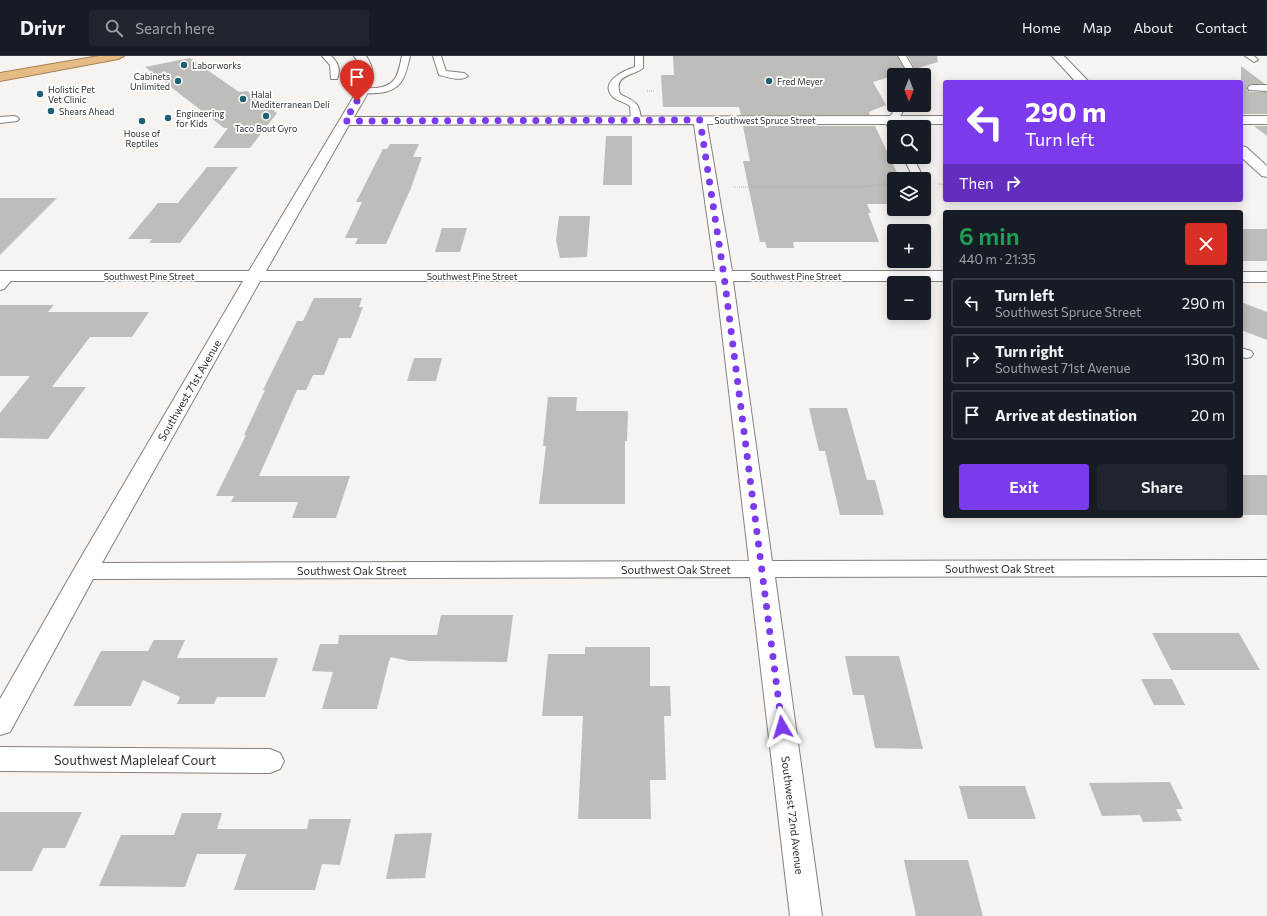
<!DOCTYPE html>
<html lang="en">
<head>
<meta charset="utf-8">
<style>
	:root { --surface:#171b24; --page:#20242c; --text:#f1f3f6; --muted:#9ea1a6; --line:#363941; --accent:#7c3aed }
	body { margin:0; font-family:Commissioner,sans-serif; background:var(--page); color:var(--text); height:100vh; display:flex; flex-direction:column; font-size:15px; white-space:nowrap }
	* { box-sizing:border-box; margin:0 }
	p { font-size:13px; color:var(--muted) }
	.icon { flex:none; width:22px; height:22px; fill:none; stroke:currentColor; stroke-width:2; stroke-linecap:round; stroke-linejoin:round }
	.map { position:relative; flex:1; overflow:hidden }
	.side { position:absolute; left:943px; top:154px; width:300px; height:308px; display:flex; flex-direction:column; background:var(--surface); border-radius:4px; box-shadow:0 2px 10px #0003 }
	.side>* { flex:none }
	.banner { position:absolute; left:943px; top:24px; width:300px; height:122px; border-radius:4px; box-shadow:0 2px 10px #0003; background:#7c3aed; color:#fff; overflow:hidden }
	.needle { width:26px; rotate:180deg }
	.buttons { position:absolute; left:887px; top:12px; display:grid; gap:8px }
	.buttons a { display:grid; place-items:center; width:44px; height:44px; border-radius:4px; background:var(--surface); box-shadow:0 2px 10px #0003; font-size:20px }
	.pin { position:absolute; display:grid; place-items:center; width:34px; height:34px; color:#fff; margin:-41px -17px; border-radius:50% 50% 50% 0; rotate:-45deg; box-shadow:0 0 4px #0007 }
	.pin .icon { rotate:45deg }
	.me { position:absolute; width:44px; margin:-22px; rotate:353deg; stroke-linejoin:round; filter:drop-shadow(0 0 3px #0008) }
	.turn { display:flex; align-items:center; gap:14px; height:84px; padding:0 16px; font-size:18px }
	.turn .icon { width:52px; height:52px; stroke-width:2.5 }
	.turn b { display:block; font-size:28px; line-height:34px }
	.then { display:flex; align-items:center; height:38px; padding:0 16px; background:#0003; gap:8px; font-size:15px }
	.round { display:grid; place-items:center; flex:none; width:42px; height:42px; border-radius:4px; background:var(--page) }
	.head { display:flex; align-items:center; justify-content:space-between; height:68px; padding:0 16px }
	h1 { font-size:24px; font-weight:600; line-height:30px; color:#1e9e55 }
	.cta { display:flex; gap:8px; margin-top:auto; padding:8px 16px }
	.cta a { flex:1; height:46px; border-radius:4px; background:var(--accent); color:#fff; font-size:16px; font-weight:600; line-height:46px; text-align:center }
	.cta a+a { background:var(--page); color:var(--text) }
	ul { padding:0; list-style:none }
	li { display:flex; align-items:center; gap:12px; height:50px; margin:0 8px 6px; padding:0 8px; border:2px solid var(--line); border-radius:4px }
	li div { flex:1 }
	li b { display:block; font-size:15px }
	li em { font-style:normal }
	header { display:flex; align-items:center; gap:24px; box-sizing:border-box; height:56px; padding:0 20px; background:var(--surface); border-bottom:1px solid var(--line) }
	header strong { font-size:19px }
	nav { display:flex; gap:22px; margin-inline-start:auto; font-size:14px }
	.search { width:280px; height:36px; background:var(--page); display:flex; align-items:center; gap:10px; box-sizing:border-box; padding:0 14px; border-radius:4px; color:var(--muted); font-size:15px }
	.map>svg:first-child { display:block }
	.building { fill:#bfbdba }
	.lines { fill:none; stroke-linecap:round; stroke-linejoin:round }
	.service-casing { stroke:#83817f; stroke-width:2 }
	.minor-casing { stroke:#83817f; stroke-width:2 }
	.trunk-casing { stroke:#a38052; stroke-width:2 }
	.path { stroke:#a6a3a2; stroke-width:1.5; stroke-dasharray:0.5 1.5; stroke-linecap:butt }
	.service { fill:#fff; fill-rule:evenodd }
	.minor { fill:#fff; fill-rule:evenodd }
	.trunk { fill:#e7bc84; fill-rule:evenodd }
	.route { stroke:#7c3aed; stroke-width:7; stroke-dasharray:0 12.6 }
	.poi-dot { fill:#1d6173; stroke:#fff; stroke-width:1.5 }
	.labels { text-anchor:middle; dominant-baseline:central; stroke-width:3.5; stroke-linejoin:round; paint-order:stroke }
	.far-poi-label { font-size:9px; fill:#302f2e; stroke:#fff; text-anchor:start }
	.far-street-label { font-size:9px; fill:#302f2e; stroke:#fff }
	.street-label { font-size:11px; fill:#302f2e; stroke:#fff }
	.near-street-label { font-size:13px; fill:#302f2e; stroke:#fff }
</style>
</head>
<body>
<header>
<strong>Drivr</strong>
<div class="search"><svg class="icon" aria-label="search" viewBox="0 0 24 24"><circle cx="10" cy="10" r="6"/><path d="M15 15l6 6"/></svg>Search here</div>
<nav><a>Home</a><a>Map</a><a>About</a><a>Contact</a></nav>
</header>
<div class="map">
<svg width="1267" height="860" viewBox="0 0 1267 860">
	<rect width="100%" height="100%" fill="#f6f3f1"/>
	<path class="building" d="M673,0H897L906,16L873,26L886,49L869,56L870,59H741L739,51H663L661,19H674Z
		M908,0H937L938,6L915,13Z
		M190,2L239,36L247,35L277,57L250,92H213L228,72H224L145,11Z
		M1241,10L1265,28H1252L1248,29L1247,33L1249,36H1267V58H1241Z
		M743,70H875L900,123H894V148H867L871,157H868L879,186H793L794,192H767L765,186H760L743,105H750Z
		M1254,70H1267V80Z
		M606,80H632V129H603Z
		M390,88H419L413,101H422L411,132L386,188H355L358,182H345L362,146H356L383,93H387Z
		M207,111H238L180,187H149L152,183H128L158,147H178Z
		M0,142H57L0,199Z
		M559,160H590L587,201L560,202L556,184Z
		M442,172H467L460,196H435Z
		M1241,173H1267V205H1241Z
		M314,242H362L359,251H363L351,282H339L324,319H313L306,334H297L259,420H350L336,462H292L298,446H231L234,440H216L246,379H244L265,334H263L297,265H303Z
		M1241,246L1267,256V284L1241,274Z
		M0,249H54L48,256H149L132,281H90L52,331H86L48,383L0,382V357L30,320H0Z
		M414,302H442L436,325H407Z
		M548,341H577L576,355H628L627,385H625V448H539L546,390H543Z
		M809,352H847L867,424H875L884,459H840L825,395H819Z
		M1241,419H1267V459H1241Z
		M441,559H513L507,606L409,605L391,601L389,605L377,653H322L333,616L312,615L320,588H338L339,579H437Z
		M1152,577H1239L1260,614H1171Z
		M154,584H185L177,602H278L265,641H217L214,648H177L180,641L143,624L131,650H73L101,595H148Z
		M585,591H650V630H670L671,660H664L666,724H650L651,763H578L583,660H542L548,598H585Z
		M845,600H899L923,693L875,692L864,639H853Z
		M1141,623H1172L1185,649H1154Z
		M1170,726L1183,753H1176L1182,765L1143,766L1140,759L1102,760L1089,727Z
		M959,730H1025L1036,763H968Z
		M0,756H82L65,792H43L32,815H0Z
		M182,757H222L217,773H307L309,763H351L340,809L322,808L315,834H234L246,798H197L185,831L99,830L121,779H174Z
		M432,777L425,822L386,823L395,778Z
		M904,804H968L983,860H916Z"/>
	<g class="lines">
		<defs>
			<path id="service" d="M322,0H331C338,6 341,14 337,23H331L330,9Z
				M402,0H410C405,21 403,34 379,37C373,37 366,38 360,37L359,35L360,33C365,32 371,32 376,32C397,30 398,18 402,0Z
				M433,0H441L446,15L464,17L468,20C461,26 447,21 439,19Z
				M635,0H643V12C634,20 613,18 620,38C635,46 640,46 641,65L636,68L631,65L630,50C625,46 617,45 613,41C598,26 625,14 635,11Z
				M898,0H906L917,19H907L908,17Z
				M1245,0H1254L1258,4L1254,6Z
				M894,21V30L891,29L889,24Z
				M1252,29H1267V35L1249,34L1248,32L1249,30Z
				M896,49H906L901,59L895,65L898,71H894V77L889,74L885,64L892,58Z
				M14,60L17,61L19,63L17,65L0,67V61Z
				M903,101H913L924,123H914Z
				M9,216L13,217L15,220L4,233L0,234V223L5,217Z
				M1241,292L1251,295L1253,298L1251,301L1246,302L1241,301Z"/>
			<path id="minor" d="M354,0H366C382,22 365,41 354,61L945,60V68H707L732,215H945V225H733L772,505L1267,504V520L775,521L822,860H790L750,521L93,523L10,676L0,679V643L73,515L243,225H0V215H249L357,35C363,22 363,12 354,0ZM694,68L715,215H266L349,69ZM260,225H716L749,505L102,507Z
				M1052,0H1064L1089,26H1076Z
				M1241,60H1267V68H1241Z
				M1241,90L1246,91L1267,110V121L1262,120L1241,101Z
				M1241,216H1267V226H1241Z
				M0,691L270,693L280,697L284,705L280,713L270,717L0,715Z"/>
			<path id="trunk" d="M99,0H124L118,3L0,25V17Z"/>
		</defs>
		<use href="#service" class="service-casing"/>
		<use href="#minor" class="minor-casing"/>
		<use href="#trunk" class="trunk-casing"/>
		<path class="path" d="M647,35H655
			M938,128L945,129
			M733,131H860L894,127"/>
		<use href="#service" class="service"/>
		<use href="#minor" class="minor"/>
		<use href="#trunk" class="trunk"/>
	</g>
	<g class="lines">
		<path class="route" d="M357,45L345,65L700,64L724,220L782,671"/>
	</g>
	<g class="poi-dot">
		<circle cx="184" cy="9" r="4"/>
		<circle cx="178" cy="25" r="4"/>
		<circle cx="769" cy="25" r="4"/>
		<circle cx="40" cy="38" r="4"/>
		<circle cx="243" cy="43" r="4"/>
		<circle cx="51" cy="55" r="4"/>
		<circle cx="266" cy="60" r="4"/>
		<circle cx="168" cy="62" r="4"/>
		<circle cx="142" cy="65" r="4"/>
	</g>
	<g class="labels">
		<g class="far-poi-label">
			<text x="192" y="9">Laborworks</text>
			<text x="170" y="20" text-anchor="end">Cabinets<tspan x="170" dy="10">Unlimited</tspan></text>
			<text x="777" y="25">Fred Meyer</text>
			<text x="48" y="33">Holistic Pet<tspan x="48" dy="10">Vet Clinic</tspan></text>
			<text x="251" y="38">Halal<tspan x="251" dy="10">Mediterranean Deli</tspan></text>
			<text x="59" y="55">Shears Ahead</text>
			<text x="176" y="57">Engineering<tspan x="176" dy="10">for Kids</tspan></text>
			<text x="266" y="72" text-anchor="middle">Taco Bout Gyro</text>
			<text x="142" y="77" text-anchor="middle">House of<tspan x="142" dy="10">Reptiles</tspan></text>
		</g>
		<g class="far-street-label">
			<text x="765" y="64">Southwest Spruce Street</text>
			<text x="149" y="220">Southwest Pine Street</text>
			<text x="472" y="220">Southwest Pine Street</text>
			<text x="796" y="220">Southwest Pine Street</text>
		</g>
		<g class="street-label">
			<text transform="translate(189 334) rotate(-60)">Southwest 71st Avenue</text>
			<text x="1000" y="512">Southwest Oak Street</text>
			<text x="676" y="513">Southwest Oak Street</text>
			<text x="352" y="514">Southwest Oak Street</text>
			<text transform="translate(793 759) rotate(83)">Southwest 72nd Avenue</text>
		</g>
		<g class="near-street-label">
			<text x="135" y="704">Southwest Mapleleaf Court</text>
		</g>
	</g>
</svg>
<div class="buttons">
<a><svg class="needle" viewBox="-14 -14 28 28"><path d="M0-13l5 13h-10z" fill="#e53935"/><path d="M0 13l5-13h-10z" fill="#9ea1a6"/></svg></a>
<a><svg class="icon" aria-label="search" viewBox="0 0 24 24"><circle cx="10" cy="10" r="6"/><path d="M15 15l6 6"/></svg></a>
<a><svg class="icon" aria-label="layers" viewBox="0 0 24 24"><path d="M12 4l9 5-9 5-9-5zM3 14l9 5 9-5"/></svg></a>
<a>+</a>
<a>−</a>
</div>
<div class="pin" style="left:357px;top:45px;background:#d93025"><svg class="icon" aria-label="arrive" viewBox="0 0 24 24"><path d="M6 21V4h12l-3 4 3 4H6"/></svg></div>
<svg class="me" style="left:782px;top:671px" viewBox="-20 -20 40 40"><path d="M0-17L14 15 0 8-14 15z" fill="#7c3aed" stroke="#fff" stroke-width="4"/></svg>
<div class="banner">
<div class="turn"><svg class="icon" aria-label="left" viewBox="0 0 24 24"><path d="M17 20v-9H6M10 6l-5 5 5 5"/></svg><div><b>290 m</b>Turn left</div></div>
<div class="then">Then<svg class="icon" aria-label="right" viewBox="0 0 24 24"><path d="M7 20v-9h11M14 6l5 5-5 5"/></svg></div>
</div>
<section class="side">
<div class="head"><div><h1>6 min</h1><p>440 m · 21:35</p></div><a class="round" style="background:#d93025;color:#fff"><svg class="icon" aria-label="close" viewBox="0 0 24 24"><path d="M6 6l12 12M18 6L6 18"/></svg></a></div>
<ul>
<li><svg class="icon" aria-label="left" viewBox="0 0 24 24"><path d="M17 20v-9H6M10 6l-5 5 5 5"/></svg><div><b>Turn left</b><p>Southwest Spruce Street</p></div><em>290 m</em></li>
<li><svg class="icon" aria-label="right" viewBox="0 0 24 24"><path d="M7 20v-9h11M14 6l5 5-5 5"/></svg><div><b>Turn right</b><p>Southwest 71st Avenue</p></div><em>130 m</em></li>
<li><svg class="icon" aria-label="arrive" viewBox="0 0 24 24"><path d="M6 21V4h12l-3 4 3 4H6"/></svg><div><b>Arrive at destination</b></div><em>20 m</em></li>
</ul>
<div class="cta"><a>Exit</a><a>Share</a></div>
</section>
</div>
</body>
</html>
